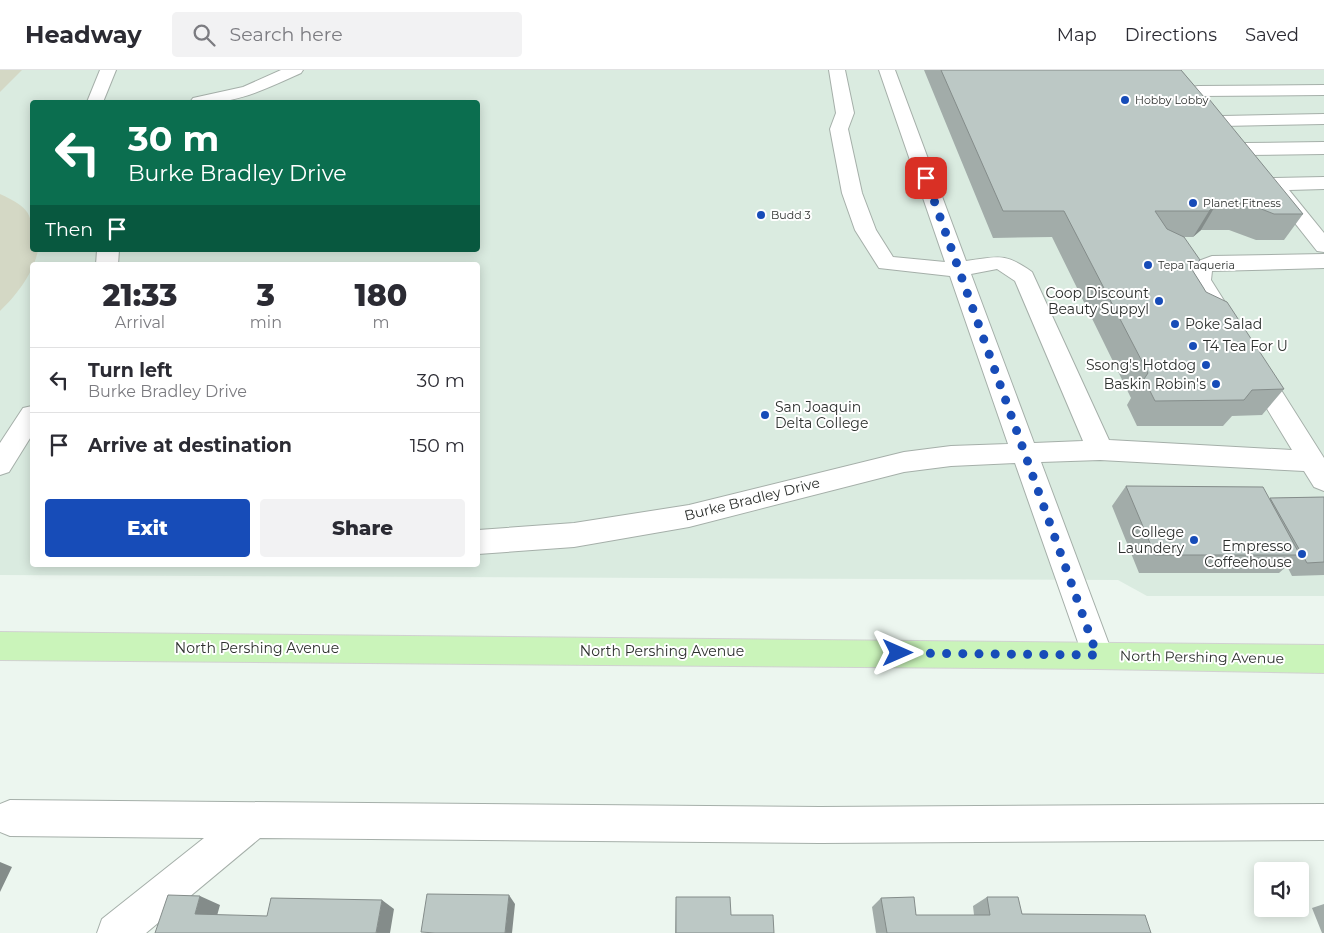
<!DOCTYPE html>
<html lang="en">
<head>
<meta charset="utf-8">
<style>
	:root { --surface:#fff; --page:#f2f2f3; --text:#2b2b33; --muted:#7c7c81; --line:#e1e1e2; --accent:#174cb8 }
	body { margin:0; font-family:Montserrat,sans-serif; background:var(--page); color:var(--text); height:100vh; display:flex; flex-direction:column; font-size:19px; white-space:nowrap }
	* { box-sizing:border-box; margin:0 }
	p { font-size:16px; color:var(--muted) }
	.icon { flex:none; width:28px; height:28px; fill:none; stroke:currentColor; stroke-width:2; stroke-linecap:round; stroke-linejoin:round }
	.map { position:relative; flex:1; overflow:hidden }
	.drawer { position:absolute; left:30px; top:192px; width:450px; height:305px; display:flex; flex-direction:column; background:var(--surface); border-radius:5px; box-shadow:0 2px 12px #0003 }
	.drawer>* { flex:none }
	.hud { position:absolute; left:30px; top:30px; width:450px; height:152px; border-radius:5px; box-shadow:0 2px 12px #0003; background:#0b6e4f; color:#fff; overflow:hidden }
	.controls { position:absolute; left:1254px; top:792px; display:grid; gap:10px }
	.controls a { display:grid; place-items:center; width:55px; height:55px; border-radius:5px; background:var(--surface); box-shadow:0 2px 12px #0003; font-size:25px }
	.pin { position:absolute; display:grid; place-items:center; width:42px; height:42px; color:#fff; margin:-21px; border-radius:10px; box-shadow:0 2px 8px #0006 }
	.me { position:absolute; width:55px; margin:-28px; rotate:90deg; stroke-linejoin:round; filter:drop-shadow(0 0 4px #0008) }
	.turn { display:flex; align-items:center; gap:18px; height:105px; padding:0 15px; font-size:22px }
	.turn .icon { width:65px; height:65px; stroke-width:2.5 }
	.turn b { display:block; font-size:35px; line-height:42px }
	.then { display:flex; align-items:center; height:48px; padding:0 15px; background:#0003; gap:10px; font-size:19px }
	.eta { display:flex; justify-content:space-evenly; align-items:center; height:85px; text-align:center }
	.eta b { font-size:30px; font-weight:800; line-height:35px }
	.button { display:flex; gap:10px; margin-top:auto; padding:10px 15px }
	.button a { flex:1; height:58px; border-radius:5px; background:var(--accent); color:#fff; font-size:20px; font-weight:800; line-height:58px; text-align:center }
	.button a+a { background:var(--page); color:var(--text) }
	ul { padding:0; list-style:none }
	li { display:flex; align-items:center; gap:15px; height:65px; padding:0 15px; border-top:1px solid var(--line) }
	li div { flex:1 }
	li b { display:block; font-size:19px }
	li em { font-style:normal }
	header { display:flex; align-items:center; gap:30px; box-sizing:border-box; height:70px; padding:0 25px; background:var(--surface); border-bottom:1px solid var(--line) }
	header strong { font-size:24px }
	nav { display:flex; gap:28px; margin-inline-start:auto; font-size:18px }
	.search { width:350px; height:45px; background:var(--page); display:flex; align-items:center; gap:12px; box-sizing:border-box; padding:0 18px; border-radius:5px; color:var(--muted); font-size:19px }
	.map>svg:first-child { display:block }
	.built { fill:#daebe0; fill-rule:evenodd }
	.green { fill:#d4d8c5 }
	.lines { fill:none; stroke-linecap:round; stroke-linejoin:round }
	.minor-casing { stroke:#a5afa9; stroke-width:2 }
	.major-casing { stroke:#d1d1d1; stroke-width:2 }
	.minor { fill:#fff; fill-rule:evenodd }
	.major { fill:#caf4ba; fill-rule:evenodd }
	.wall { fill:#a2aca9 }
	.shaded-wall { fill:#848c8a }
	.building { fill:#bcc8c5; stroke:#848c8a }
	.route { stroke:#174cb8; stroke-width:9; stroke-dasharray:0 16.2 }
	.poi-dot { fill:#174cb8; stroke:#fff; stroke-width:2 }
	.labels { text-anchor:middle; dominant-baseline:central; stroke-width:4; stroke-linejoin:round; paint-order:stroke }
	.far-poi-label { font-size:11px; fill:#2d302e; stroke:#fff; text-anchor:start }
	.poi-label { font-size:14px; fill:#2d302e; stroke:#fff; text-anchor:end }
	.street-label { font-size:14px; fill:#2d302e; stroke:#fff }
</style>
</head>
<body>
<header>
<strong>Headway</strong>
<div class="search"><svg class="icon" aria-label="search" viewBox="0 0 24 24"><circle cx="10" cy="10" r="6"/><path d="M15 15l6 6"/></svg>Search here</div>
<nav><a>Map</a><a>Directions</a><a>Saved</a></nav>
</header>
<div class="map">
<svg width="1324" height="863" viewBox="0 0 1324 863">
	<rect width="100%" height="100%" fill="#ecf6ef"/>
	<path class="built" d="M0,0H1324V526H1147L1118,510L0,505ZM32,32H478V180H32ZM32,195H478V495H32Z"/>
	<path class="green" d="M0,0H22L0,22Z
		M0,124C34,140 32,145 32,180H38C34,202 17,225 0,241Z"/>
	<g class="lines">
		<defs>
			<path id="minor" d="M100,0H116L103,32H87Z
				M281,0H303L301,3C266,19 230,37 190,32L193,28L243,17Z
				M829,0H845L854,43L848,59L862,123L876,160L893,187L945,192L879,0H895L966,191C998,187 1004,182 1032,202L1109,370L1292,380L1243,299L1246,293L1255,291L1264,293L1324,388V421L1314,417L1304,401L1100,390L1041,392L1113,585L1108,595L1097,599L1086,595L1015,393L951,396L904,402L689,457L574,477L478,484V460L574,453L689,435L904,382L951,376L1008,374L950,206L879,198L855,160L842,123L830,59L836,43ZM997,199L1015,211L1083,371L1034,373L971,204Z
				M1324,15V25L1198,26L1192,25L1190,21L1192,17L1198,16Z
				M1324,44V54L1222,56L1216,55L1213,51L1216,47L1222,46Z
				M1324,72V84L1245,85L1238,83L1236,79L1238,75L1245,73Z
				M1324,107V119L1289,120L1324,163V182L1317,181L1264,114L1267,110L1274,108Z
				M97,180H119L118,195H96Z
				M1324,184V198L1212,201L1211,210L1240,256L1236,261L1228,264L1220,261L1189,210L1190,198L1193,193L1212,186Z
				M32,336V365L9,402L0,405V373L23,338Z
				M10,730L820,737L1324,734V770L820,773L260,768L146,863H97L102,849L204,768L10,766L0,762V734Z"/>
			<path id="major" d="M0,562L1324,575V603L1097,599L0,590Z"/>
		</defs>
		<use href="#minor" class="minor-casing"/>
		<use href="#major" class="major-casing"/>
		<use href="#minor" class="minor"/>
		<use href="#major" class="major"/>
	</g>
	<path class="wall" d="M924,0H1181L1303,144L1284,170H1256L1229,160H1201L1193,167H1184L1193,201L1206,222L1284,319L1262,345L1232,346L1223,356H1137L1127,335L1131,328L1052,167L993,168Z
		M1126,416L1270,429V428L1324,427V505L1292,506L1287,496L1279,503H1139L1112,436Z
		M676,827L731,845L774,863H675Z
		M987,827L1022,844L1151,863H876L872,837L881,828L916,845H974L973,836Z
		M1324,834V863H1322L1312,838Z"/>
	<path class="shaded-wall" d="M1217,133L1201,160L1193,167L1209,141Z
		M1200,190L1183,216L1191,198Z
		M0,792L12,797L0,822Z
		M509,825L515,834L512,863H505Z
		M200,826L220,835L215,853L195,844Z
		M382,830L394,839L390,863H376Z"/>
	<path class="building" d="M941,0H1181L1204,27L1209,29L1303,144H1274L1246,133H1217L1209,141H1155L1167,159L1184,167L1200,190L1191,198L1203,217L1206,222L1227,232L1284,319L1252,320L1244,330L1155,331L1144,309L1148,303L1064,141H1003Z
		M1126,416L1263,417L1300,485H1155Z
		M1324,427V492L1307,493L1270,428Z
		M427,824L509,825L505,863H435L421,862Z
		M168,825L200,826L195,844L267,846L271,828L382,830L376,863H155Z
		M676,827H730L731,845H773L774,863H676Z
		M914,827L916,845H990L987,827H1018L1022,844L1145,845L1151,863H887L881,828Z"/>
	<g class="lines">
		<path class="route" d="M898,583L1097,585L926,108"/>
	</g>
	<g class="poi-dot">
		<circle cx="1125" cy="30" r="5"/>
		<circle cx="1193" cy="133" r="5"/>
		<circle cx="761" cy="145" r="5"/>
		<circle cx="1148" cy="195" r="5"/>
		<circle cx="1159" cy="231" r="5"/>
		<circle cx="1175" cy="254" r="5"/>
		<circle cx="1193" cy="276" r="5"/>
		<circle cx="1206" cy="295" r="5"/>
		<circle cx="1216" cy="314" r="5"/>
		<circle cx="765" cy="345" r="5"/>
		<circle cx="1194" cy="470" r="5"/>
		<circle cx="1302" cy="484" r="5"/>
	</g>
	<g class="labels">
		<g class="far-poi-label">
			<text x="1135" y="30">Hobby Lobby</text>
			<text x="1203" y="133">Planet Fitness</text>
			<text x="771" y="145">Budd 3</text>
			<text x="1158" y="195">Tepa Taqueria</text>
		</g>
		<g class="poi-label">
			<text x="1149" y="223">Coop Discount<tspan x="1149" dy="16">Beauty Suppyl</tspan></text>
			<text x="1185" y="254" text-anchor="start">Poke Salad</text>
			<text x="1203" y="276" text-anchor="start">T4 Tea For U</text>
			<text x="1196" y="295">Ssong's Hotdog</text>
			<text x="1206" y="314">Baskin Robin's</text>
			<text x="775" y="337" text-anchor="start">San Joaquin<tspan x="775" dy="16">Delta College</tspan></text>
			<text x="1184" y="462">College<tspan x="1184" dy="16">Laundery</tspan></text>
			<text x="1292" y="476">Empresso<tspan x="1292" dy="16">Coffeehouse</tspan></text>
		</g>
		<g class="street-label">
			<text transform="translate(752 429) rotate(-14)">Burke Bradley Drive</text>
			<text x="257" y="578">North Pershing Avenue</text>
			<text x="662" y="581">North Pershing Avenue</text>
			<text transform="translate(1202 587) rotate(1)">North Pershing Avenue</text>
		</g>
	</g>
</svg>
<div class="controls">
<a><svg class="icon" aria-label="sound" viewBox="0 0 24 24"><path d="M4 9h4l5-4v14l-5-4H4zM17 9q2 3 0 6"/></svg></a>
</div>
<div class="pin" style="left:926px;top:108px;background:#d93025"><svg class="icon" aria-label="arrive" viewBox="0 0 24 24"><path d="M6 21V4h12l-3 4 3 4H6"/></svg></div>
<svg class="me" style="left:898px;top:583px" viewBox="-20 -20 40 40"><path d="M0-17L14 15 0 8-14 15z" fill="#174cb8" stroke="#fff" stroke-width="4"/></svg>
<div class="hud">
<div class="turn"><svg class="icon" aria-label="left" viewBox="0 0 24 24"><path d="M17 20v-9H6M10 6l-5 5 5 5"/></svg><div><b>30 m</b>Burke Bradley Drive</div></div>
<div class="then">Then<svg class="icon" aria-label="arrive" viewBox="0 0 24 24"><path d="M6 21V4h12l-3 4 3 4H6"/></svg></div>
</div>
<section class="drawer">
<div class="eta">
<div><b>21:33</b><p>Arrival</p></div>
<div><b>3</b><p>min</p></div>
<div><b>180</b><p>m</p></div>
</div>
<ul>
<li><svg class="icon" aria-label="left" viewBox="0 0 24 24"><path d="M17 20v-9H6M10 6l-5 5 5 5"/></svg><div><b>Turn left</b><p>Burke Bradley Drive</p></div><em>30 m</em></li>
<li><svg class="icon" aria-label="arrive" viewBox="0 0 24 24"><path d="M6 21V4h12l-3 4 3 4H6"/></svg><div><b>Arrive at destination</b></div><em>150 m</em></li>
</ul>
<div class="button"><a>Exit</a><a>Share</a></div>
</section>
</div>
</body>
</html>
